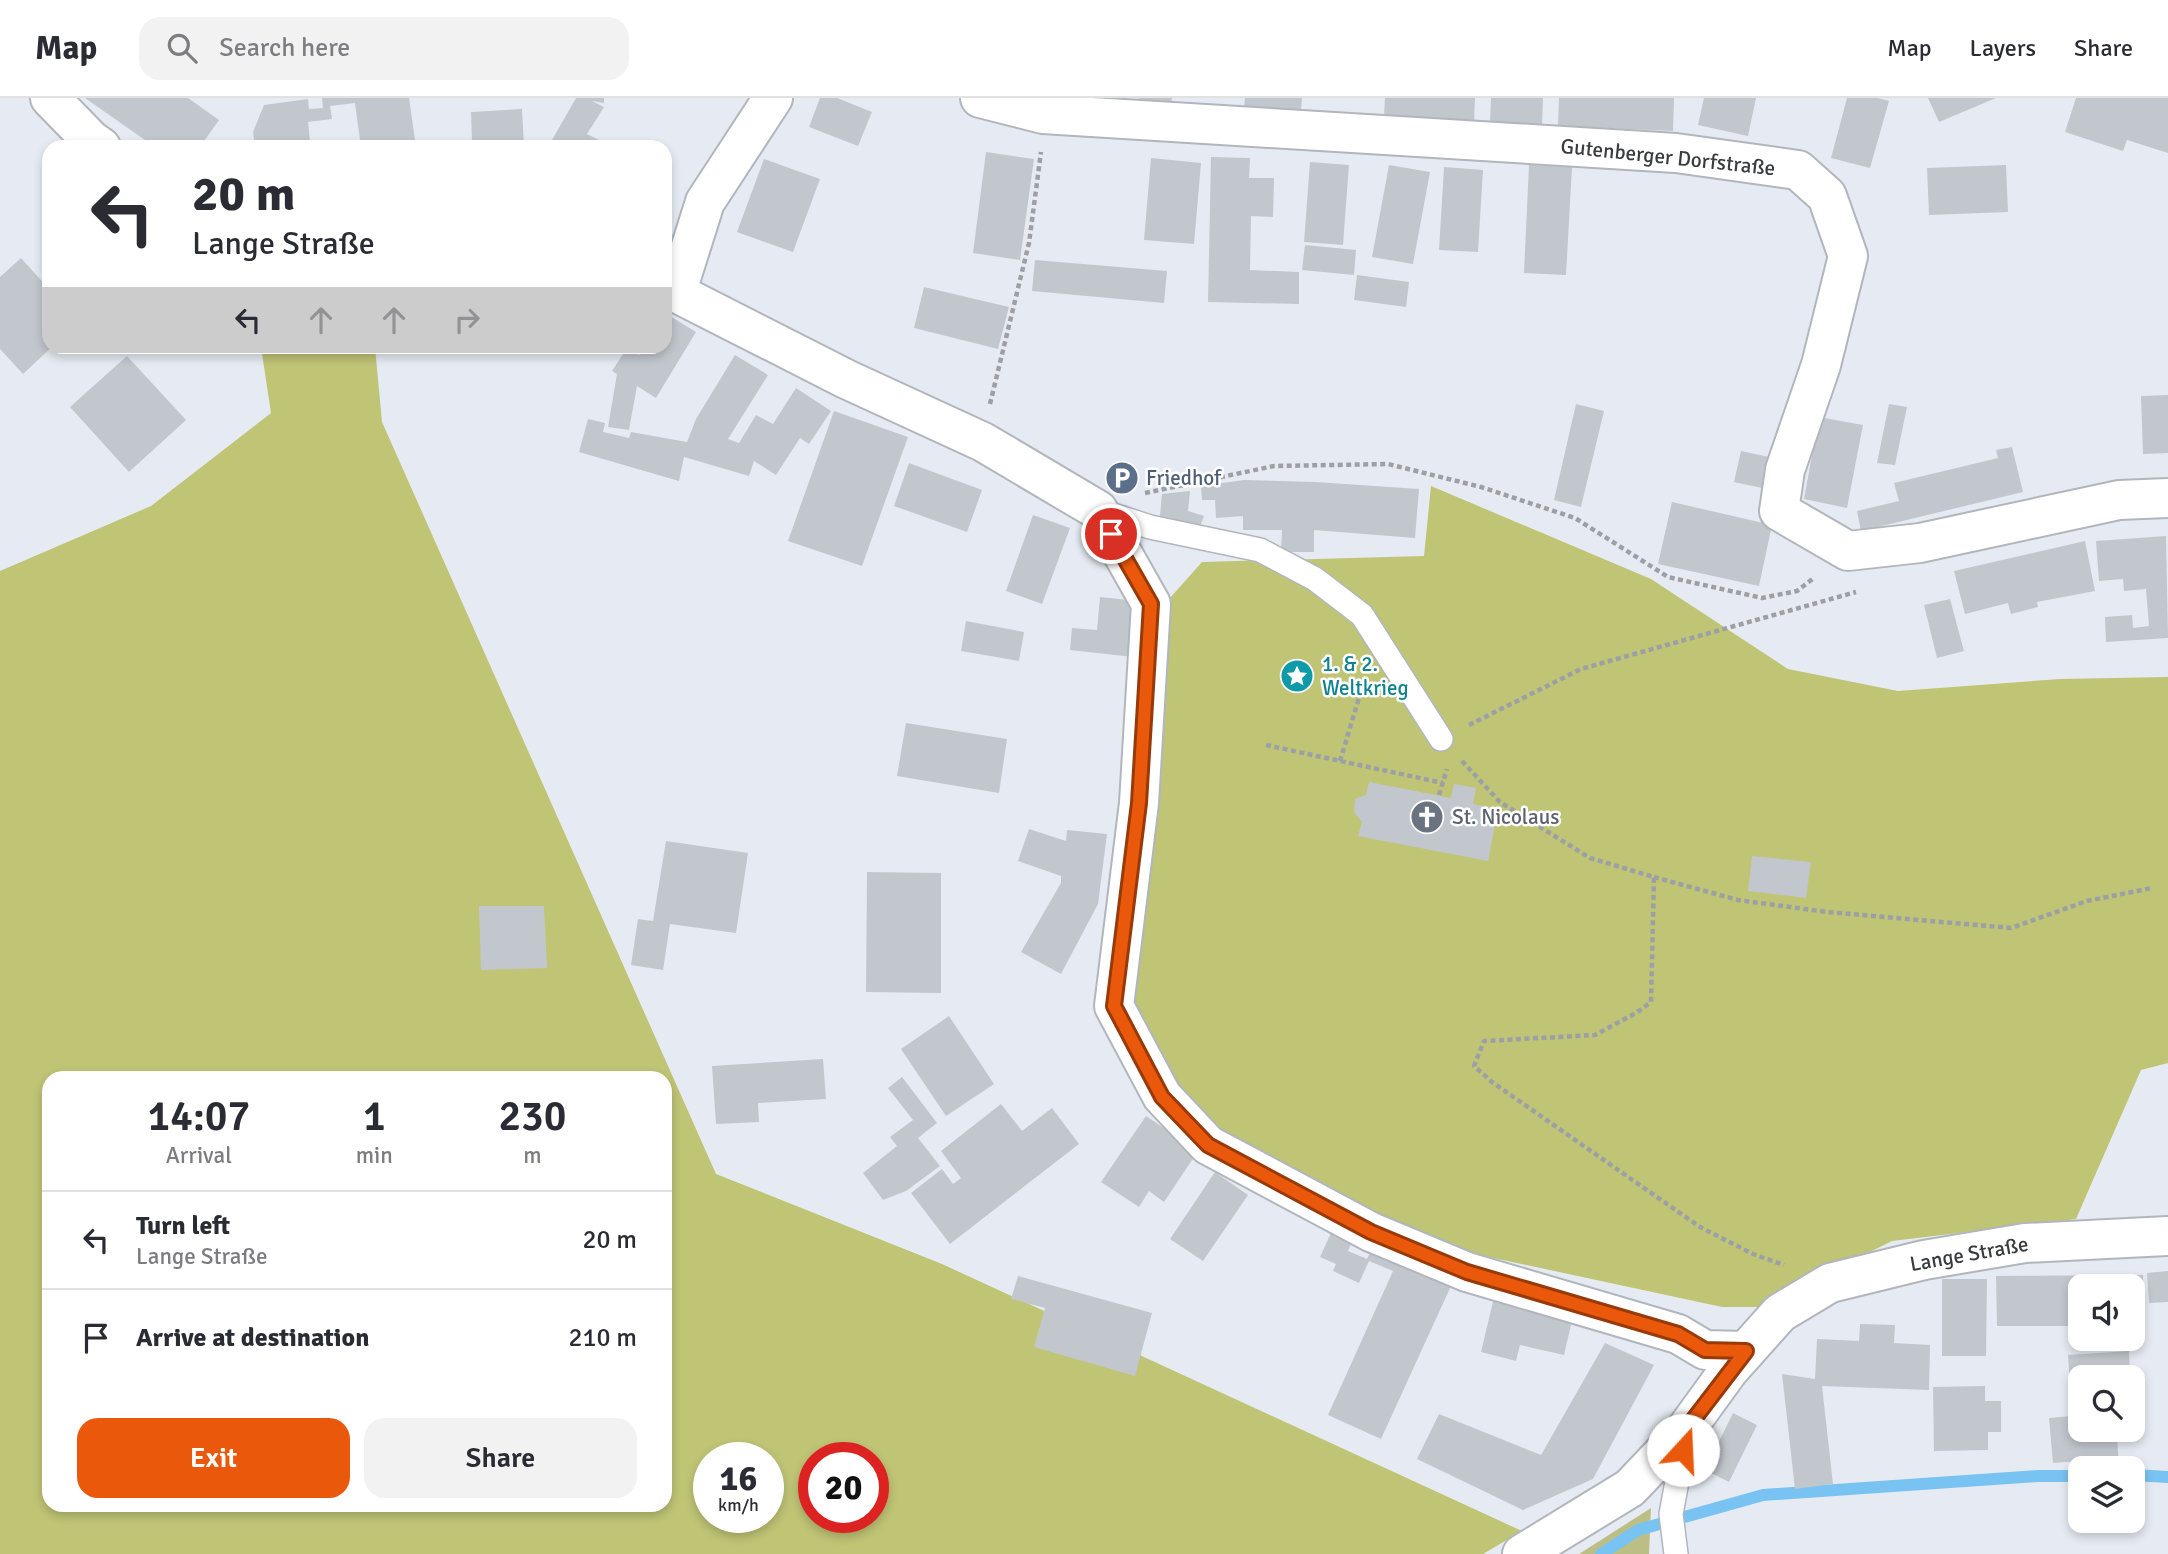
<!DOCTYPE html>
<html lang="en">
<head>
<meta charset="utf-8">
<style>
	:root { --surface:#fff; --page:#f2f2f3; --text:#2b2b33; --muted:#7c7c81; --line:#e1e1e2; --accent:#ea580c }
	body { margin:0; font-family:Signika,sans-serif; background:var(--page); color:var(--text); height:100vh; display:flex; flex-direction:column; font-size:26px; white-space:nowrap }
	* { box-sizing:border-box; margin:0 }
	p { font-size:23px; color:var(--muted) }
	.icon { flex:none; width:38px; height:38px; fill:none; stroke:currentColor; stroke-width:2; stroke-linecap:round; stroke-linejoin:round }
	.map { position:relative; flex:1; overflow:hidden }
	.details { position:absolute; left:42px; top:973px; width:630px; height:441px; display:flex; flex-direction:column; background:var(--surface); border-radius:21px; box-shadow:0 4px 10px #0003 }
	.details>* { flex:none }
	.guide { position:absolute; left:42px; top:42px; width:630px; height:214px; border-radius:21px; box-shadow:0 4px 10px #0003; background:#fff; color:var(--text); overflow:hidden }
	.tools { position:absolute; left:2068px; top:1176px; display:grid; gap:14px }
	.tools a { display:grid; place-items:center; width:77px; height:77px; border-radius:14px; background:var(--surface); box-shadow:0 4px 10px #0003; font-size:35px }
	.speed { position:absolute; left:693px; top:1344px; display:flex; gap:14px; font-size:35px; font-weight:700; text-align:center }
	.speed>* { display:grid; place-content:center; width:91px; height:91px; border-radius:50%; background:var(--surface); box-shadow:0 4px 10px #0003; line-height:1 }
	.speed small { font-size:18px; font-weight:400 }
	.speed .limit { border:10px solid #d22; background:#fff; color:#111 }
	.pin { position:absolute; display:grid; place-items:center; width:60px; height:60px; color:#fff; margin:-30px; border:4px solid #fff; border-radius:50%; box-shadow:0 2px 7px #0007 }
	.me { position:absolute; width:77px; margin:-38px; rotate:20deg; stroke-linejoin:round; filter:drop-shadow(0 0 5px #0008) }
	.turn { display:flex; align-items:center; gap:24px; height:147px; padding:0 35px; font-size:32px }
	.turn .icon { width:91px; height:91px; stroke-width:2.5 }
	.turn b { display:block; font-size:49px; line-height:60px }
	.lanes { display:flex; align-items:center; height:66px; padding:0 35px; background:#0003; justify-content:center; gap:35px; direction:ltr }
	.lanes .off { opacity:.35 }
	.eta { display:flex; justify-content:space-evenly; align-items:center; height:119px; text-align:center }
	.eta b { font-size:42px; font-weight:600; line-height:49px }
	.action { display:flex; gap:14px; margin-top:auto; padding:14px 35px }
	.action a { flex:1; height:80px; border-radius:21px; background:var(--accent); color:#fff; font-size:28px; font-weight:600; line-height:80px; text-align:center }
	.action a+a { background:var(--page); color:var(--text) }
	ul { padding:0; list-style:none }
	li { display:flex; align-items:center; gap:21px; height:98px; padding:0 35px; border-top:2px solid var(--line) }
	li div { flex:1 }
	li b { display:block; font-size:26px }
	li em { font-style:normal }
	header { display:flex; align-items:center; gap:42px; box-sizing:border-box; height:98px; padding:0 35px; background:var(--surface); border-bottom:2px solid var(--line) }
	header strong { font-size:33px }
	nav { display:flex; gap:38px; margin-inline-start:auto; font-size:24px }
	.search { width:490px; height:63px; background:var(--page); display:flex; align-items:center; gap:18px; box-sizing:border-box; padding:0 24px; border-radius:21px; color:var(--muted); font-size:26px }
	.map>svg:first-child { display:block }
	.green { fill:#bcbf85 }
	.forest { fill:#c0c475; fill-rule:evenodd }
	.lines { fill:none; stroke-linecap:round; stroke-linejoin:round }
	.stream { stroke:#79c3f3; stroke-width:12 }
	.building { fill:#c2c7ce }
	.service-casing { stroke:#b1b6bd; stroke-width:26 }
	.minor-casing { stroke:#b1b6bd; stroke-width:42 }
	.tertiary-casing { stroke:#b1b6bd; stroke-width:42 }
	.path { stroke:#9ca0a6; stroke-width:4.5; stroke-dasharray:5 3.5; stroke-linecap:butt }
	.service { stroke:#fff; stroke-width:23 }
	.minor { stroke:#fff; stroke-width:38 }
	.tertiary { stroke:#fff; stroke-width:38 }
	.route-casing { stroke:#983908; stroke-width:18 }
	.route { stroke:#ea580c; stroke-width:12 }
	.labels { text-anchor:middle; dominant-baseline:central; stroke-width:5; stroke-linejoin:round; paint-order:stroke }
	.street-label { font-size:21px; fill:#393b3e; stroke:#fff }
	.service-label { font-size:21px; fill:#4e5e75; stroke:#fff; text-anchor:start }
	.culture-label { font-size:21px; fill:#0d838f; stroke:#fff; text-anchor:start }
	.worship-label { font-size:21px; fill:#5b616d; stroke:#fff; text-anchor:start }
</style>
</head>
<body>
<header>
<strong>Map</strong>
<div class="search"><svg class="icon" aria-label="search" viewBox="0 0 24 24"><circle cx="10" cy="10" r="6"/><path d="M15 15l6 6"/></svg>Search here</div>
<nav><a>Map</a><a>Layers</a><a>Share</a></nav>
</header>
<div class="map">
<svg width="2168" height="1456" viewBox="0 0 2168 1456">
	<rect width="100%" height="100%" fill="#e6ebf3"/>
	<path class="green" d="M1651,1410L1649,1456H1579Z"/>
	<path class="forest" d="M261,249H375L382,324L716,1076L942,1166L1522,1433L1483,1456H0V473L151,408L271,315ZM49,980H665V1407H49ZM709,1360H768V1419H709ZM814,1360H873V1419H814Z
		M1431,388L1651,481L1788,571L1898,593L2060,581L2168,579V965L2141,972L2076,1121L1892,1143L1826,1176L1777,1209H1722L1466,1154L1370,1122L1213,1045L1131,910L1161,510L1202,464L1424,458Z"/>
	<g class="lines">
		<path class="stream" d="M2133,1377L2168,1379
			M1601,1456L1638,1432L1763,1397L2038,1378H2081"/>
	</g>
	<path class="building" d="M85,0H188L219,22L200,49H155Z
		M322,0H409L416,49H361L355,5L330,8L332,21L308,24L310,43L280,49H255L253,34L264,7L308,1L309,11L323,10Z
		M576,0H604V5L592,3L604,9L587,36L613,49H548Z
		M820,0H837L872,14L858,48L809,29Z
		M1136,0H1172L1171,6Z
		M1245,0H1302L1301,12L1244,9Z
		M1385,0H1475L1474,24L1384,19Z
		M1491,0H1543L1542,28L1490,25Z
		M1559,0H1674L1673,33L1558,28Z
		M1704,0H1756L1748,38L1698,27Z
		M1847,0H1878L1889,3L1870,70L1831,60Z
		M1928,0H1996L1939,24Z
		M2076,0H2168V55L2127,42L2123,53L2065,34Z
		M522,11L524,49H442V45L472,44L471,14Z
		M986,54L1034,61L1020,162L973,155Z
		M1211,59L1250,60L1249,80H1274L1273,119L1251,118L1250,172L1299,174V206L1208,204Z
		M1151,60L1201,65L1194,146L1144,142Z
		M764,61L820,81L793,154L737,134Z
		M1310,64L1349,67L1343,147L1304,144Z
		M1389,67L1430,74L1413,166L1372,159Z
		M1529,67L1572,69L1566,177L1524,175Z
		M2006,67L2008,114L1929,117L1927,70Z
		M1444,69L1483,72L1478,154L1439,152Z
		M665,133L676,138L665,162Z
		M1305,147L1356,152L1354,177L1302,172Z
		M21,160L49,191V248H53L23,276L0,251V179Z
		M1035,162L1167,173L1164,205L1032,193Z
		M1357,177L1409,184L1406,209L1354,202Z
		M924,189L1009,209L998,251L914,230Z
		M665,215L696,234L656,300L637,288L629,332L608,329L617,276L612,273L627,250L639,257L645,248H665Z
		M735,257L768,277L728,341L739,345L756,317L773,326L796,290L831,313L809,346L800,340L776,377L754,363L749,378L684,359L679,383L579,354L588,321L605,325L603,334L629,340L631,334L687,344L696,321Z
		M127,258L186,322L129,374L70,309Z
		M2168,297V355L2143,356L2141,298Z
		M1576,306L1604,313L1581,409L1554,402Z
		M1889,306L1907,309L1895,367L1877,365Z
		M834,313L908,339L862,468L788,443Z
		M1819,319L1863,327L1847,410L1804,401Z
		M2012,349L2023,394L1861,433L1857,413L1899,403L1894,385L1998,360L1996,352Z
		M1741,353L1774,360L1767,391L1734,384Z
		M909,365L982,392L967,434L894,408Z
		M1244,382L1315,384L1419,391L1415,440L1314,432V454H1281L1282,432H1243V418L1216,420L1215,402H1202L1201,388Z
		M1190,393L1188,413L1204,418L1199,431L1160,418L1162,396Z
		M1672,404L1772,427L1759,488L1658,466Z
		M1033,417L1070,430L1042,506L1006,493Z
		M2166,438L2168,540L2106,544L2105,519L2132,517L2133,530L2149,528L2146,491L2124,493L2123,481L2099,483L2096,443Z
		M2085,443L2095,493L2037,504L2038,509L2011,516L2008,505L1965,516L1954,473Z
		M1100,499L1138,503L1133,559L1070,552L1072,530L1097,532Z
		M1950,501L1964,553L1937,560L1924,507Z
		M966,523L1024,534L1019,563L961,553Z
		M906,625L1007,641L999,695L897,678Z
		M1369,684L1451,700L1454,686L1476,690L1473,706L1498,711L1488,763L1358,738L1362,724L1354,714L1355,701L1366,697Z
		M1029,731L1066,743L1067,732L1107,736L1098,806L1061,876L1021,854L1061,785V778L1018,763Z
		M666,743L748,755L736,835L670,826L663,872L631,867L638,821L653,823Z
		M1752,758L1811,764L1806,800L1748,793Z
		M867,774L941,775V895L866,894Z
		M479,808H544L547,870L481,872Z
		M949,918L994,986L946,1018L901,951Z
		M823,961L826,1001L758,1005L759,1024L716,1026L712,968Z
		M902,979L937,1025L918,1040L940,1068L906,1093L883,1102L863,1075L897,1048L890,1039L913,1022L888,990Z
		M1001,1006L1022,1033L1052,1010L1079,1046L950,1146L911,1095L942,1071L953,1086L961,1080L941,1053Z
		M1146,1018L1198,1053L1164,1104L1149,1093L1139,1109L1101,1084Z
		M1215,1074L1248,1097L1203,1163L1170,1141Z
		M1331,1135L1352,1144L1348,1153L1367,1161L1371,1152L1451,1188L1381,1341L1328,1317L1393,1173L1369,1163L1359,1185L1333,1173L1336,1166L1320,1159Z
		M2168,1173V1204L2149,1205L2147,1175Z
		M2143,1177V1227H2133V1188H2081V1228H1997L1996,1178Z
		M1018,1178L1152,1215L1135,1278L1034,1249L1045,1210L1011,1201Z
		M1942,1181H1987L1986,1258H1942Z
		M1495,1195L1574,1214L1564,1257L1520,1247L1516,1263L1481,1254Z
		M1860,1226L1895,1227L1894,1245L1930,1247L1929,1292L1822,1288L1833,1386L1795,1391L1782,1276L1815,1281L1817,1241L1859,1243Z
		M1605,1245L1654,1267L1593,1381L1523,1412L1417,1361L1439,1316L1541,1357Z
		M2129,1253L2130,1279H2081V1332H2132V1339L2117,1340L2119,1368L2082,1370L2081,1363L2053,1365L2049,1320L2072,1318L2068,1257Z
		M1985,1288V1303H2001V1334H1988V1352L1934,1353L1933,1289Z
		M2141,1293L2143,1320L2133,1321V1294Z
		M1733,1315L1757,1327L1729,1384L1705,1372Z"/>
	<g class="lines">
		<defs>
			<path id="service" d="M1098,412L1150,429L1260,452L1315,481L1362,517L1441,641
				M1676,1456L1671,1416L1686,1335"/>
			<path id="minor" d="M50,0L91,42L101,49
				M980,0L1043,16L1676,55L1798,72L1827,98L1848,158L1821,267L1785,372L1779,413L1848,453L1920,445L2119,402L2168,400
				M665,189L846,281L983,344L1098,412L1151,506L1139,705L1114,908L1162,998L1208,1047L1371,1134L1467,1174L1678,1236L1705,1252L1746,1253
				M677,193L705,104L773,0"/>
			<path id="tertiary" d="M1522,1456L1630,1390L1687,1330L1729,1272L1780,1215L1830,1185L1924,1162L2025,1145L2168,1138"/>
		</defs>
		<use href="#service" class="service-casing"/>
		<use href="#minor" class="minor-casing"/>
		<use href="#tertiary" class="tertiary-casing"/>
		<path class="path" d="M990,306L1029,145L1041,54
			M1145,395L1274,368L1388,366L1481,389L1575,420L1668,479L1762,500L1797,493L1815,479
			M1469,627L1581,571L1856,494
			M1266,647L1443,685
			M1340,663L1365,580
			M1462,663L1500,704L1590,760L1654,779L1651,904L1636,915L1595,937L1484,943L1474,968L1492,984L1700,1129L1753,1156L1784,1167
			M1439,697L1447,671
			M1654,779L1738,802L1827,814L2011,830L2087,803L2152,790"/>
		<use href="#service" class="service"/>
		<use href="#minor" class="minor"/>
		<use href="#tertiary" class="tertiary"/>
	</g>
	<g class="lines">
		<defs>
			<path id="route" d="M1111,436L1151,506L1139,705L1114,908L1162,999L1208,1047L1371,1134L1467,1174L1678,1236L1705,1252L1746,1253L1687,1330L1683,1352"/>
		</defs>
		<use href="#route" class="route-casing"/>
		<use href="#route" class="route"/>
	</g>
	<defs>
		<symbol id="parking-disc" viewBox="-11 -11 22 22"><circle r="9.5" fill="#5c6f8a" stroke="#fff"/><path d="M-3.5-5.5H1a3.5 3.5 0 0 1 0 7H-1V5.5H-3.5ZM-1-3.4V-.6H.8a1.4 1.4 0 0 0 0-2.8Z" fill="#fff"/></symbol>
		<symbol id="sight-disc" viewBox="-11 -11 22 22"><circle r="9.5" fill="#0f9aa8" stroke="#fff"/><path d="M0-6L1.8-2.2L6-1.7L2.9 1.2L3.7 5.4L0 3.3L-3.7 5.4L-2.9 1.2L-6-1.7L-1.8-2.2Z" fill="#fff"/></symbol>
		<symbol id="church-disc" viewBox="-11 -11 22 22"><circle r="9.5" fill="#6b7280" stroke="#fff"/><path d="M-1.2-6h2.4v3.5h3.3v2.4h-3.3V6h-2.4V-.1h-3.3v-2.4h3.3Z" fill="#fff"/></symbol>
	</defs>
	<g fill-rule="evenodd">
		<use href="#parking-disc" x="1103" y="361" width="38" height="38"/>
		<use href="#sight-disc" x="1278" y="559" width="38" height="38"/>
		<use href="#church-disc" x="1408" y="700" width="38" height="38"/>
	</g>
	<g class="labels">
		<g class="street-label">
			<text transform="translate(1668 59) rotate(6)">Gutenberger Dorfstraße</text>
			<text transform="translate(1969 1156) rotate(-10)">Lange Straße</text>
		</g>
		<g class="service-label">
			<text x="1146" y="380">Friedhof</text>
		</g>
		<g class="culture-label">
			<text x="1322" y="566">1. &amp; 2.<tspan x="1322" dy="24">Weltkrieg</tspan></text>
		</g>
		<g class="worship-label">
			<text x="1452" y="719">St. Nicolaus</text>
		</g>
	</g>
</svg>
<div class="tools">
<a><svg class="icon" aria-label="sound" viewBox="0 0 24 24"><path d="M4 9h4l5-4v14l-5-4H4zM17 9q2 3 0 6"/></svg></a>
<a><svg class="icon" aria-label="search" viewBox="0 0 24 24"><circle cx="10" cy="10" r="6"/><path d="M15 15l6 6"/></svg></a>
<a><svg class="icon" aria-label="layers" viewBox="0 0 24 24"><path d="M12 4l9 5-9 5-9-5zM3 14l9 5 9-5"/></svg></a>
</div>
<div class="speed"><div>16<small>km/h</small></div><div class="limit">20</div></div>
<div class="pin" style="left:1111px;top:436px;background:#d93025"><svg class="icon" aria-label="arrive" viewBox="0 0 24 24"><path d="M6 21V4h12l-3 4 3 4H6"/></svg></div>
<svg class="me" style="left:1683px;top:1352px" viewBox="-20 -20 40 40"><circle r="19" fill="#fff"/><path d="M0-13L10 11 0 6-10 11z" fill="#ea580c"/></svg>
<div class="guide">
<div class="turn"><svg class="icon" aria-label="left" viewBox="0 0 24 24"><path d="M17 20v-9H6M10 6l-5 5 5 5"/></svg><div><b>20 m</b>Lange Straße</div></div>
<div class="lanes"><svg class="icon" aria-label="left" viewBox="0 0 24 24"><path d="M17 20v-9H6M10 6l-5 5 5 5"/></svg><svg class="icon off" aria-label="ahead" viewBox="0 0 24 24"><path d="M12 20V5M6 11l6-6 6 6"/></svg><svg class="icon off" aria-label="ahead" viewBox="0 0 24 24"><path d="M12 20V5M6 11l6-6 6 6"/></svg><svg class="icon off" aria-label="right" viewBox="0 0 24 24"><path d="M7 20v-9h11M14 6l5 5-5 5"/></svg></div>
</div>
<section class="details">
<div class="eta">
<div><b>14:07</b><p>Arrival</p></div>
<div><b>1</b><p>min</p></div>
<div><b>230</b><p>m</p></div>
</div>
<ul>
<li><svg class="icon" aria-label="left" viewBox="0 0 24 24"><path d="M17 20v-9H6M10 6l-5 5 5 5"/></svg><div><b>Turn left</b><p>Lange Straße</p></div><em>20 m</em></li>
<li><svg class="icon" aria-label="arrive" viewBox="0 0 24 24"><path d="M6 21V4h12l-3 4 3 4H6"/></svg><div><b>Arrive at destination</b></div><em>210 m</em></li>
</ul>
<div class="action"><a>Exit</a><a>Share</a></div>
</section>
</div>
</body>
</html>
